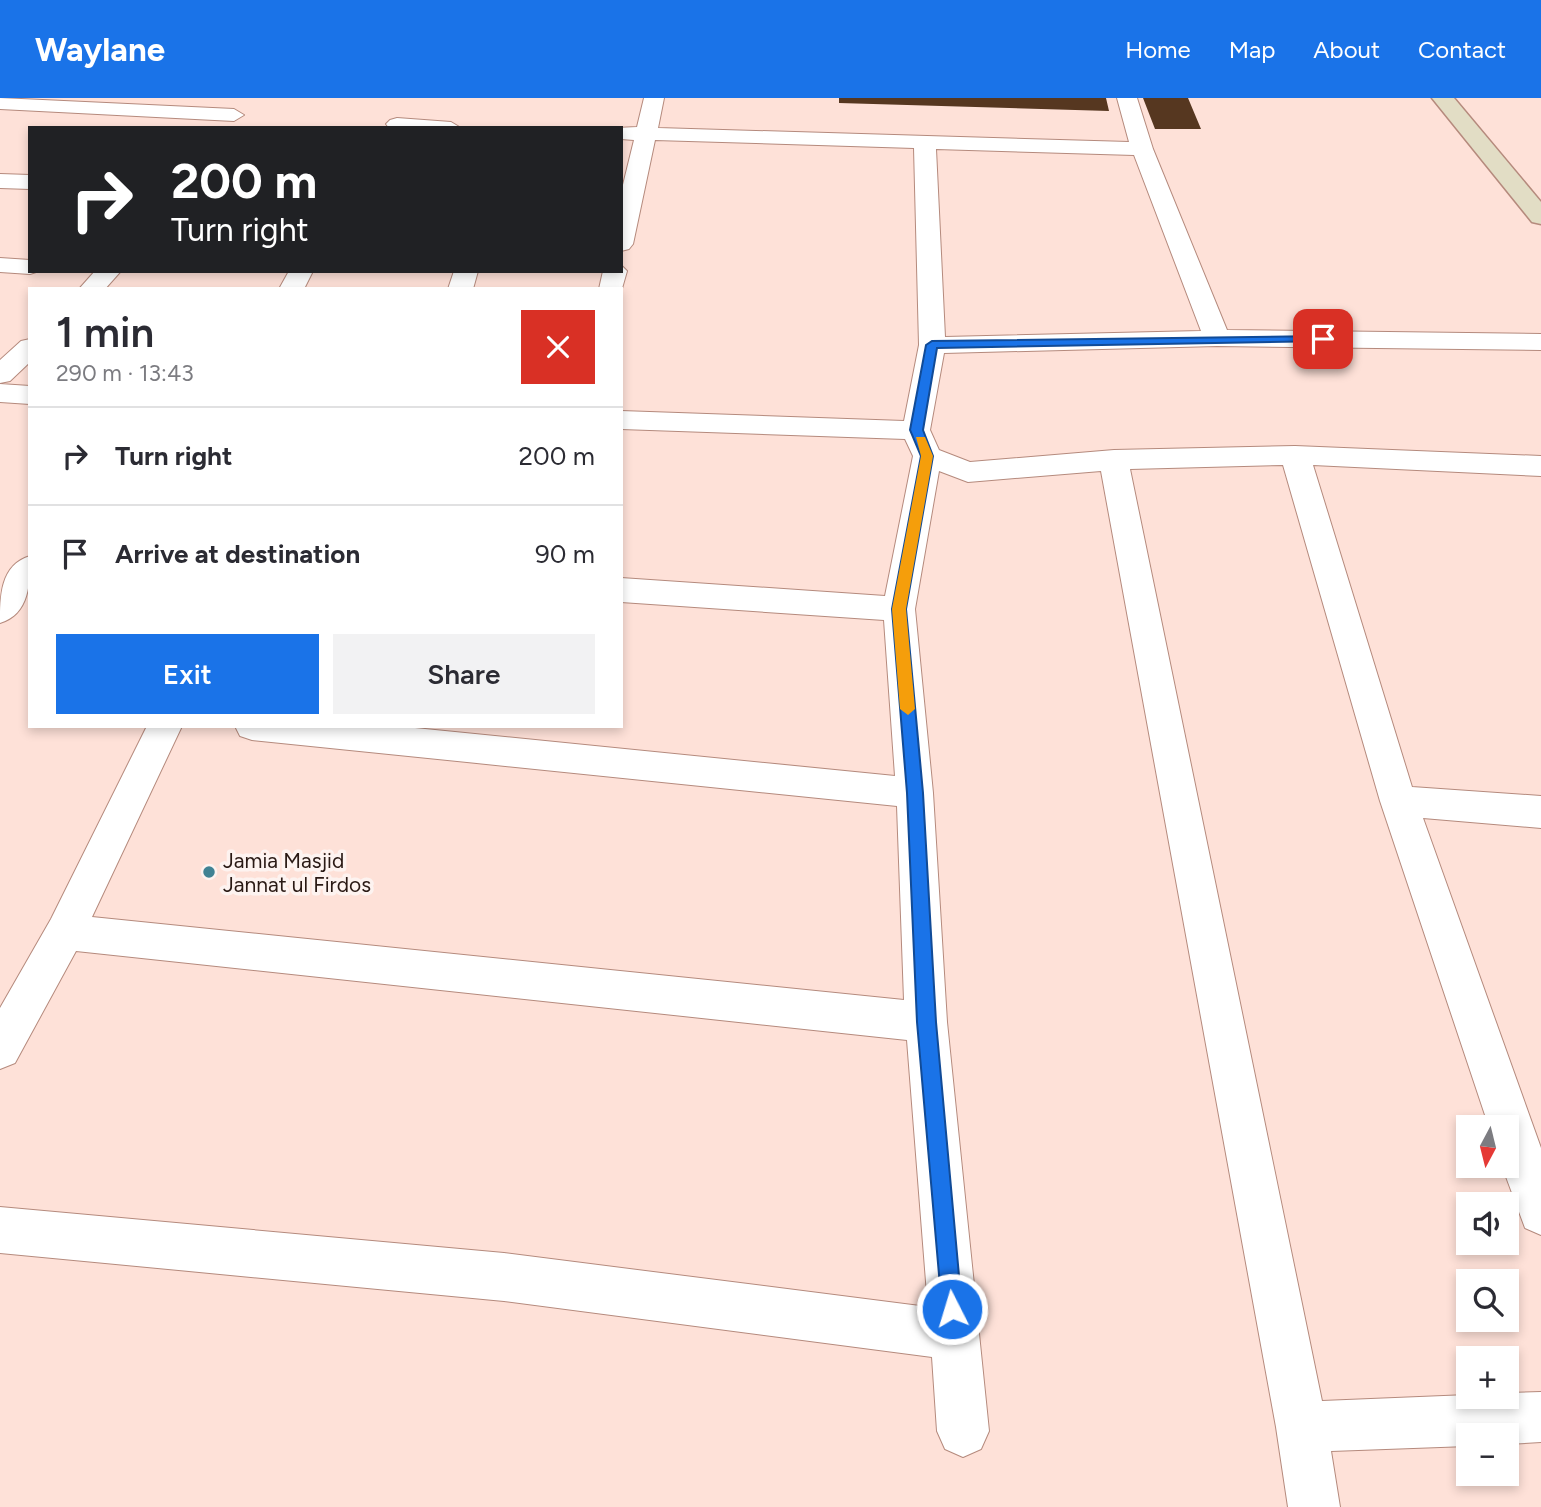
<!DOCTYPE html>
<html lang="en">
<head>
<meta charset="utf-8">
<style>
	:root { --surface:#fff; --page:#f2f2f3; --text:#2b2b33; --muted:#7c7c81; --line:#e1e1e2; --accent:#1a73e8 }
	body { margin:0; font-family:Figtree,sans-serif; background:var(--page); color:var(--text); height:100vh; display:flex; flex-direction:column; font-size:26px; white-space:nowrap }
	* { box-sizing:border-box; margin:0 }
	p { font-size:23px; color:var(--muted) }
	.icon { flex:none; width:38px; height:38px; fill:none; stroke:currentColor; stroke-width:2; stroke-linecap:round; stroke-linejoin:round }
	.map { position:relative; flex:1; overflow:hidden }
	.sheet { position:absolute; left:28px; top:189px; width:595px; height:441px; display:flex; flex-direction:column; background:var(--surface); border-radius:0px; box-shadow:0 4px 10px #0003 }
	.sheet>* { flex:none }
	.top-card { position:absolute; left:28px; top:28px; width:595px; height:147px; border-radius:0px; box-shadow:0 4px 10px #0003; background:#202124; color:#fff; overflow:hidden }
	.needle { width:46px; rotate:187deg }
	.tools { position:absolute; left:1456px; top:1017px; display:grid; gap:14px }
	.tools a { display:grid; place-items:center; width:63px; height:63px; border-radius:0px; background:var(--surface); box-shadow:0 4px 10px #0003; font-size:35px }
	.pin { position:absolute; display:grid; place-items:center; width:60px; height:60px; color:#fff; margin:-30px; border-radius:14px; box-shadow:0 4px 10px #0006 }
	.me { position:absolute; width:77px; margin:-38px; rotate:355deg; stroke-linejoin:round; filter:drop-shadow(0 0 5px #0008) }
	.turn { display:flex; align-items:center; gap:24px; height:147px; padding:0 28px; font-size:32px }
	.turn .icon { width:91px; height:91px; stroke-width:2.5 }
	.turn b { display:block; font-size:49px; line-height:60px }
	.round { display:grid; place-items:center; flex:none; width:74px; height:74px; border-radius:0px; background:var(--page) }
	.headline { display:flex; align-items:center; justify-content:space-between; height:119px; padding:0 28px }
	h1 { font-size:42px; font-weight:600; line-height:52px }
	.button { display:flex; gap:14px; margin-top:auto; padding:14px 28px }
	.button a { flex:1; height:80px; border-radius:0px; background:var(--accent); color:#fff; font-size:28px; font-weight:600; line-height:80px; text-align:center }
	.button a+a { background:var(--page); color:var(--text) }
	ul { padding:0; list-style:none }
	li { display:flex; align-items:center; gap:21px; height:98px; padding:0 28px; border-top:2px solid var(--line) }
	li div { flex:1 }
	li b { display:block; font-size:26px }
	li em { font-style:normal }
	header { display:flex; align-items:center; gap:42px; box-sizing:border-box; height:98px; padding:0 35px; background:var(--accent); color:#fff }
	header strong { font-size:33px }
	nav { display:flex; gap:38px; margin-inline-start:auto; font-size:24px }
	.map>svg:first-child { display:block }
	.building { fill:#563720 }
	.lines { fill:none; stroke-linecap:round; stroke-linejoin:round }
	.minor-casing { stroke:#b58a7d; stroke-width:2 }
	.secondary-casing { stroke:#b58a7d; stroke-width:3 }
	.minor { fill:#fff; fill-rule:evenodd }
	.secondary { fill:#e2ddc5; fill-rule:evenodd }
	.route { fill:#1a73e8; stroke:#114b97; stroke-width:2 }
	.slow { fill:#f59e0b }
	.poi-dot { fill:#408293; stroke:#fdf3f0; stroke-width:2.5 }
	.labels { text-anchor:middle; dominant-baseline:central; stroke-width:7; stroke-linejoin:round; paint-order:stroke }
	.poi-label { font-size:21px; fill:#291914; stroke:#fdf3f0; text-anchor:start }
</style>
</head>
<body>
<header>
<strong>Waylane</strong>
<nav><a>Home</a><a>Map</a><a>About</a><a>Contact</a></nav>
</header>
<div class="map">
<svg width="1541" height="1409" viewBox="0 0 1541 1409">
	<rect width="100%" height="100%" fill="#fee1d8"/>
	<path class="building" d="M839,0H1106L1109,13L839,5Z
		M1143,0H1188L1201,31H1155Z"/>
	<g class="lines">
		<defs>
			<path id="minor" d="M0,0L234,11L244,17L234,23L0,11Z
				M644,0H664L658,30L1129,44L1117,0H1137L1153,51L1227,232L1541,236V252L1217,248L944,255L930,332L939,352L970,364L1114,352L1295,348L1541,358V378L1313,367L1412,689L1541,698V730L1423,720L1541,1050V1137L1525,1130L1502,1068H1507V1029H1489L1380,703L1283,367L1130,371L1322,1303L1468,1297L1507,1298V1295L1541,1294V1344L1507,1346V1337H1468V1348L1331,1353L1340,1409H1288L1276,1329L1101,373L968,384L939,373L915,511L933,695L947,924L989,1333L981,1351L963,1359L945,1351L937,1333L932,1259L504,1203L0,1155V1109L504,1155L928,1209L907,942L76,853L15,965L0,971V910L51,821L147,628H182L92,819L904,902L897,708L252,642L240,638L235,628H395L895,678L884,522L621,504V480L885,498L913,358L905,341L621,331V313L904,323L919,247L914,50L655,42L633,146L629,151L621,153V95L634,42L621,41V30H616L637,29ZM936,51L1134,57L1201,233L945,239Z
				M397,20L451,24L461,30H389L386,26L390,22Z
				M0,76L30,77V91L0,90Z
				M0,160L30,162V173H39L30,176L0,174Z
				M621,167L627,173L621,194V191H599L603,173H621Z
				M95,173H121L105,191H79Z
				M289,173H313L304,191H279Z
				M454,173H478L473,191H448Z
				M30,241V264L10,283L0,285V262L21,243Z
				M0,286L30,288V306L0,304Z
				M30,458C30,484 30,516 0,525C0,499 0,467 30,458Z"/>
			<path id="secondary" d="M1432,0H1454L1541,104V126L1532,124Z"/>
		</defs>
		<use href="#minor" class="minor-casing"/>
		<use href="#secondary" class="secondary-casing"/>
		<use href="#minor" class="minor"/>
		<use href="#secondary" class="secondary"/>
	</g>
	<path class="route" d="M1323,238L1327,239V243L937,250L923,332L933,358L906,511L923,695L936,924L962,1211L959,1218L952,1221L945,1218L942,1211L917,924L907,695L892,511L921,358L910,332L926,247L932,243Z"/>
	<path class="slow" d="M916,339H925L933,358L906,511L915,611L908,617L900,611L892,511L921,358Z"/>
	<circle class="poi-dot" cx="209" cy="774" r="7"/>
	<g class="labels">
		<g class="poi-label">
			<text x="223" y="762">Jamia Masjid<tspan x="223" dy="24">Jannat ul Firdos</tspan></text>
		</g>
	</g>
</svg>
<div class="tools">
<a><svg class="needle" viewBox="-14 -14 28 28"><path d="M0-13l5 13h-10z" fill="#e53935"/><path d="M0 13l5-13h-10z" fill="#7c7c81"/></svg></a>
<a><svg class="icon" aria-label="sound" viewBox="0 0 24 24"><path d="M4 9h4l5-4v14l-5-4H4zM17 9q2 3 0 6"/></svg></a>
<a><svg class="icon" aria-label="search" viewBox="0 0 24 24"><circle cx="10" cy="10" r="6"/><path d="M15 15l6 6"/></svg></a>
<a>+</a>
<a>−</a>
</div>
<div class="pin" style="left:1323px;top:241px;background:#d93025"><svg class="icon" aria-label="arrive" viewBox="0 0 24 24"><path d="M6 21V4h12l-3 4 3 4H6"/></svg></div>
<svg class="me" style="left:952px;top:1211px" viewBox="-20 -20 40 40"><circle r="17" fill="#1a73e8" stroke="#fff" stroke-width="3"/><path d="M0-11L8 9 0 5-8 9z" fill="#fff"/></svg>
<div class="top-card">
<div class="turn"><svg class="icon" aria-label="right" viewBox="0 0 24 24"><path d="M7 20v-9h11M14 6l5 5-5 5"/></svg><div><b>200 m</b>Turn right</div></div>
</div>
<section class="sheet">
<div class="headline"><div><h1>1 min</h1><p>290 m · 13:43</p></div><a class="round" style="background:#d93025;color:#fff"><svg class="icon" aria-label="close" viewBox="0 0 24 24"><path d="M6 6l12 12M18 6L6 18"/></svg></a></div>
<ul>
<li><svg class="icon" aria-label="right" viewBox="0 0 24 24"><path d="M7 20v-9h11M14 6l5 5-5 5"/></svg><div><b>Turn right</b></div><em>200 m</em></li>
<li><svg class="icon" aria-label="arrive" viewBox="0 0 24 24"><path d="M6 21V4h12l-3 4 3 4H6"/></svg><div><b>Arrive at destination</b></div><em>90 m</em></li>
</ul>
<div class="button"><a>Exit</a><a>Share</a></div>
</section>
</div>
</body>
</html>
